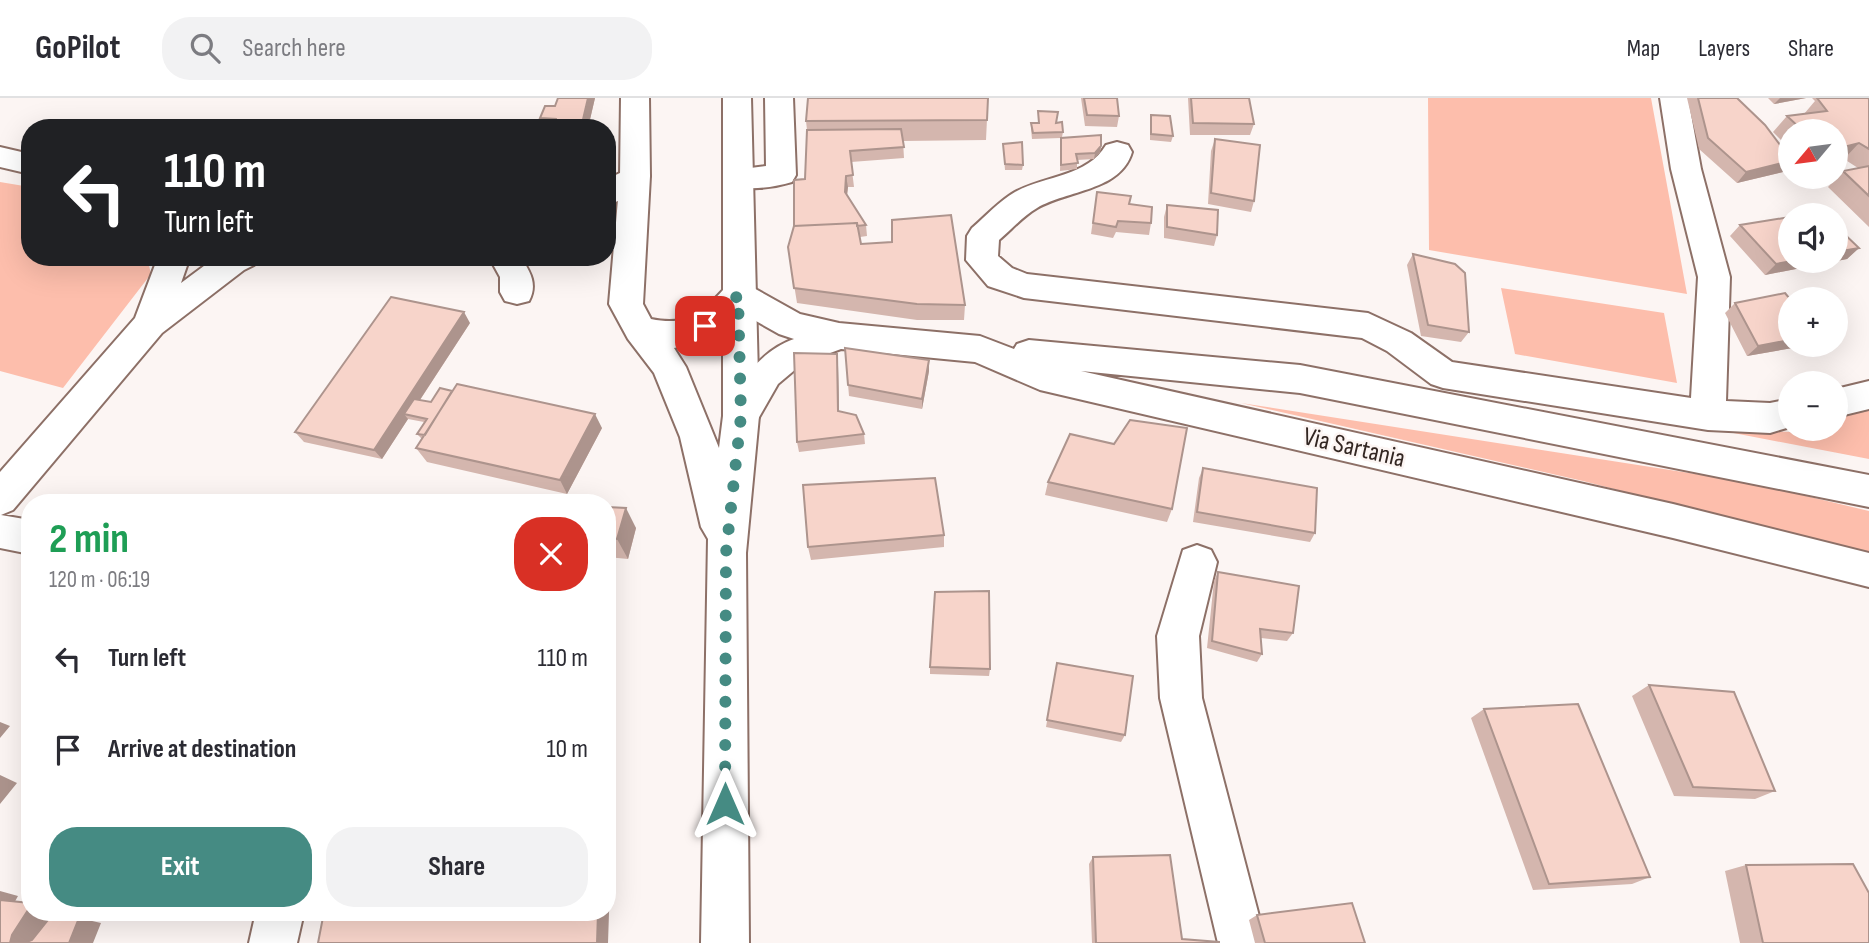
<!DOCTYPE html>
<html lang="en">
<head>
<meta charset="utf-8">
<style>
	:root { --surface:#fff; --page:#f2f2f3; --text:#2b2b33; --muted:#7c7c81; --line:#e1e1e2; --accent:#458b83 }
	body { margin:0; font-family:"Sofia Sans Condensed",sans-serif; background:var(--page); color:var(--text); height:100vh; display:flex; flex-direction:column; font-size:26px; white-space:nowrap }
	* { box-sizing:border-box; margin:0 }
	p { font-size:23px; color:var(--muted) }
	.icon { flex:none; width:38px; height:38px; fill:none; stroke:currentColor; stroke-width:2; stroke-linecap:round; stroke-linejoin:round }
	.map { position:relative; flex:1; overflow:hidden }
	.sheet { position:absolute; left:21px; top:396px; width:595px; height:427px; display:flex; flex-direction:column; background:var(--surface); border-radius:28px; box-shadow:0 7px 28px #0002 }
	.sheet>* { flex:none }
	.guide { position:absolute; left:21px; top:21px; width:595px; height:147px; border-radius:28px; box-shadow:0 7px 28px #0002; background:#202124; color:#fff; overflow:hidden }
	.needle { width:46px; rotate:241deg }
	.controls { position:absolute; left:1778px; top:21px; display:grid; gap:14px }
	.controls a { display:grid; place-items:center; width:70px; height:70px; border-radius:50%; background:var(--surface); box-shadow:0 7px 28px #0002; font-size:35px }
	.pin { position:absolute; display:grid; place-items:center; width:60px; height:60px; color:#fff; margin:-30px; border-radius:14px; box-shadow:0 4px 10px #0006 }
	.me { position:absolute; width:77px; margin:-38px; rotate:0deg; stroke-linejoin:round; filter:drop-shadow(0 0 5px #0008) }
	.turn { display:flex; align-items:center; gap:24px; height:147px; padding:0 28px; font-size:32px }
	.turn .icon { width:91px; height:91px; stroke-width:2.5 }
	.turn b { display:block; font-size:49px; line-height:60px }
	.round { display:grid; place-items:center; flex:none; width:74px; height:74px; border-radius:28px; background:var(--page) }
	.headline { display:flex; align-items:center; justify-content:space-between; height:119px; padding:0 28px }
	h1 { font-size:42px; font-weight:700; line-height:52px; color:#1e9e55 }
	.button { display:flex; gap:14px; margin-top:auto; padding:14px 28px }
	.button a { flex:1; height:80px; border-radius:28px; background:var(--accent); color:#fff; font-size:28px; font-weight:700; line-height:80px; text-align:center }
	.button a+a { background:var(--page); color:var(--text) }
	ul { padding:0; list-style:none }
	li { display:flex; align-items:center; gap:21px; height:91px; padding:0 28px }
	li div { flex:1 }
	li b { display:block; font-size:26px }
	li em { font-style:normal }
	header { display:flex; align-items:center; gap:42px; box-sizing:border-box; height:98px; padding:0 35px; background:var(--surface); border-bottom:2px solid var(--line) }
	header strong { font-size:33px }
	nav { display:flex; gap:38px; margin-inline-start:auto; font-size:24px }
	.search { width:490px; height:63px; background:var(--page); display:flex; align-items:center; gap:18px; box-sizing:border-box; padding:0 24px; border-radius:28px; color:var(--muted); font-size:26px }
	.map>svg:first-child { display:block }
	.green { fill:#fdbeac }
	.lines { fill:none; stroke-linecap:round; stroke-linejoin:round }
	.minor-casing { stroke:#8d7067; stroke-width:4 }
	.major-casing { stroke:#8d7067; stroke-width:4 }
	.minor { fill:#fff; fill-rule:evenodd }
	.major { fill:#fff; fill-rule:evenodd }
	.wall { fill:#d4b6ae }
	.shaded-wall { fill:#ad948d }
	.building { fill:#f7d4ca; stroke:#ad948d; stroke-width:2 }
	.route { stroke:#458b83; stroke-width:12; stroke-dasharray:0 21.6 }
	.labels { text-anchor:middle; dominant-baseline:central; stroke-width:5; stroke-linejoin:round; paint-order:stroke }
	.street-label { font-size:26px; fill:#322622; stroke:#fcf5f3 }
</style>
</head>
<body>
<header>
<strong>GoPilot</strong>
<div class="search"><svg class="icon" aria-label="search" viewBox="0 0 24 24"><circle cx="10" cy="10" r="6"/><path d="M15 15l6 6"/></svg>Search here</div>
<nav><a>Map</a><a>Layers</a><a>Share</a></nav>
</header>
<div class="map">
<svg width="1869" height="845" viewBox="0 0 1869 845">
	<rect width="100%" height="100%" fill="#fcf5f3"/>
	<path class="green" d="M1428,0H1651L1687,196L1429,152Z
		M0,84L30,89V159H147L151,176L63,290L0,273Z
		M1501,190L1664,215L1677,285L1515,256Z
		M1241,305L1747,384L1869,413V457L1583,383Z
		M1869,312V361L1718,332L1793,334L1805,331H1836V321Z"/>
	<g class="lines">
		<defs>
			<path id="minor" d="M765,0H793L796,77L792,84C772,90 747,93 727,87L723,80L727,73L766,68Z
				M1660,0H1688L1701,71L1730,179L1726,303L1770,305L1790,301V329L1770,335L1708,332L1443,290L1431,286L1387,253L1362,240L1024,200L988,188L966,162L967,138L972,130C985,119 999,103 1015,94C1046,77 1087,79 1106,47L1117,44L1128,47L1132,54C1121,93 1067,92 1037,110C1023,118 1011,132 999,142L998,158L1012,170L1027,176L1368,215L1411,235L1452,264L1691,300L1698,179L1671,71Z
				M0,49L30,56V76L0,69Z
				M635,68L646,71L650,78C642,92 623,102 607,107V81Z
				M607,122C622,126 638,134 646,148L641,156L630,160L607,149Z
				M158,159H190L181,185L216,159H259L254,167L244,172L162,235L13,412L1,417L30,422V456L0,450V374L135,220Z
				M489,159H521C530,174 538,186 529,203L517,206L505,203L500,194V179Z
				M738,185L750,188L800,216L839,225L980,238L1014,251L1017,246L1029,242L1300,267L1869,377V409L1300,295L1081,273L1673,406L1869,455V489L1673,440L1040,292L975,264L841,251L803,265L778,286L754,328L741,333L728,328L723,318C740,285 758,254 794,241L779,236L726,206L721,197L726,188Z
				M1869,283V311L1836,319V291Z
				M1197,447L1211,452L1217,464L1199,538L1202,600L1266,845H1218L1160,600L1157,538L1183,452Z
				M256,814H304L297,845H249Z"/>
			<path id="major" d="M621,0H649L650,78L643,206L651,221C686,228 700,217 723,192V0H751L759,318L746,455L749,845H701L708,441L701,429L680,339L654,275L628,241L609,206L620,78ZM723,233V318L719,350L686,269L674,250L707,242Z"/>
		</defs>
		<use href="#minor" class="minor-casing"/>
		<use href="#major" class="major-casing"/>
		<use href="#minor" class="minor"/>
		<use href="#major" class="major"/>
	</g>
	<path class="wall" d="M595,0L588,30H544L540,20L555,8Z
		M988,0L986,42L903,43L904,60L851,64L854,89H848L847,97L866,127L867,138L860,139L861,146L965,207L964,222H917L797,205L788,149L794,128L805,81L807,32L806,23Z
		M1081,0H1117L1119,18L1117,29L1085,28Z
		M1188,0H1249L1254,26L1250,37H1190Z
		M1687,0H1737L1783,74L1737,85L1699,51Z
		M1768,0H1806L1774,6Z
		M1812,0H1868L1869,1V129L1828,89L1843,73L1858,70L1844,61L1836,33H1790V51L1773,34L1787,18L1804,16L1815,3Z
		M1038,13L1056,25L1063,34L1062,39L1101,48L1100,54L1094,61L1077,62V71L1060,73L1061,40L1032,41L1031,31V25H1038Z
		M1151,17L1173,38L1171,44L1150,42V23Z
		M1215,41L1254,103L1251,114L1208,106L1211,53Z
		M1003,46L1023,67L1022,72H1005Z
		M1097,94L1129,106L1151,125L1149,137L1116,134L1113,140L1091,136Z
		M1167,107L1217,137L1214,148L1164,140V119Z
		M1740,127L1859,150L1847,161L1765,177L1730,138Z
		M1413,156L1469,234L1461,244L1421,238L1407,167Z
		M1735,205L1790,247H1810L1747,258L1725,215Z
		M470,225L420,302L602,330L567,396L427,364L416,350L422,341L417,336L424,324L408,321L382,361L304,344L295,334Z
		M845,250L929,262V273L922,311L849,298Z
		M838,267L839,313L864,336L865,346L799,354L797,344Z
		M1203,370L1315,435L1310,444L1193,424L1199,380Z
		M1048,384L1172,411L1167,424L1045,397Z
		M607,409L636,430L628,461L607,459Z
		M944,437V449L811,462L808,449Z
		M1218,474L1293,535L1287,543L1261,540L1262,556L1257,564L1207,550L1214,483Z
		M1057,565L1125,637L1121,644L1046,629Z
		M930,569L990,571L989,578L930,576Z
		M1649,587L1775,693L1755,701L1674,698L1632,598Z
		M1484,611L1650,779L1632,786L1533,792L1471,620Z
		M1093,759L1182,841L1219,845H1092L1089,766Z
		M1746,767L1869,845H1740L1725,773Z
		M1257,817L1365,845H1255L1249,822Z"/>
	<path class="shaded-wall" d="M588,0H595L588,30H581Z
		M1780,0H1806L1774,6Z
		M1859,45L1844,61L1836,63V51Z
		M1101,48L1100,54L1094,61L1095,55Z
		M1790,63V65L1783,74L1737,85L1746,74Z
		M846,78L848,89L846,105L845,94Z
		M1859,150L1847,161L1765,177L1776,166L1792,163H1836V154Z
		M464,214L470,225L410,317L404,316L408,321L382,361L374,352Z
		M1790,242V247H1810L1747,258L1758,248Z
		M837,256L838,267L839,323L838,313Z
		M929,262V273L922,311V301Z
		M595,316L602,330L567,396L560,382Z
		M626,410L636,430L628,461L617,441Z
		M0,624L10,628L0,640Z
		M0,677L17,685L0,706Z
		M607,720L612,725L608,845H597L598,814H607Z
		M0,793L18,798L13,807L0,804Z
		M30,809V814H54L36,842L35,845H10L12,837Z
		M79,820L101,825L93,845H69Z"/>
	<path class="building" d="M558,0H588L581,30L557,29L556,21L540,20L545,8H555Z
		M808,0H988L987,22L806,23Z
		M1084,0H1117L1119,18L1087,17Z
		M1191,0H1249L1254,26L1193,25Z
		M1698,0H1737L1765,27L1790,60V63L1746,74L1708,40Z
		M1817,0H1868L1869,1V51L1859,45L1836,51V33H1803L1787,18L1827,13Z
		M1038,13L1058,14L1056,25L1062,24L1063,34L1033,35L1031,25H1039Z
		M1151,17L1170,18L1173,38L1151,36Z
		M901,31L904,49L850,53L853,77L846,78L845,94L866,127L857,128V125L794,128V82L805,81L807,32Z
		M1101,37V48L1095,55L1076,56L1078,65L1061,67V40Z
		M1215,41L1260,47L1254,103L1211,95Z
		M1022,44L1023,67L1005,66L1003,46Z
		M1869,68V98L1843,73Z
		M1097,94L1131,98L1129,106L1152,109L1151,125L1118,123L1116,129L1093,125Z
		M1167,107L1218,112L1217,137L1167,129Z
		M1821,113L1825,117H1798Z
		M951,117L965,207L917,206L794,190L788,149L794,128L857,125L861,146L892,144V122Z
		M1790,119V163H1792L1776,166L1740,127Z
		M1836,128L1859,150L1836,154Z
		M1413,156L1455,166L1465,175L1469,234L1428,227Z
		M1785,195L1790,201V242L1758,248L1735,205Z
		M391,199L464,214L374,352L295,334Z
		M845,250L929,262L922,301L848,287Z
		M794,255L837,256L838,313L856,317L864,336L797,344Z
		M457,286L595,316L560,382L416,350Z
		M440,290L452,293L425,337L417,336L427,321L404,316L414,301L431,304Z
		M1130,322L1187,330L1172,411L1048,384L1070,336L1114,346Z
		M1203,370L1317,390L1315,435L1197,414Z
		M935,380L944,437L808,449L803,387Z
		M607,409L626,410L617,441L607,440Z
		M1218,474L1299,488L1293,535L1260,531L1262,556L1212,543Z
		M989,493L990,571L930,569L935,494Z
		M1057,565L1133,578L1125,637L1047,622Z
		M1649,587L1734,594L1775,693L1693,689Z
		M1578,606L1650,779L1549,786L1484,611Z
		M1170,757L1182,841L1219,844V845H1096L1093,759Z
		M1853,766L1869,795V845H1763L1746,767Z
		M0,802L30,805V809L12,837L10,845H0Z
		M1352,805L1365,845H1265L1257,817Z
		M324,814H598L597,845H318Z
		M52,817L79,820L69,845H24L32,842Z"/>
	<g class="lines">
		<path class="route" d="M705,228L719,220L738,197L741,318L726,455L725,706"/>
	</g>
	<g class="labels">
		<g class="street-label">
			<text transform="translate(1354 350) rotate(13)">Via Sartania</text>
		</g>
	</g>
</svg>
<div class="controls">
<a><svg class="needle" viewBox="-14 -14 28 28"><path d="M0-13l5 13h-10z" fill="#e53935"/><path d="M0 13l5-13h-10z" fill="#7c7c81"/></svg></a>
<a><svg class="icon" aria-label="sound" viewBox="0 0 24 24"><path d="M4 9h4l5-4v14l-5-4H4zM17 9q2 3 0 6"/></svg></a>
<a>+</a>
<a>−</a>
</div>
<div class="pin" style="left:705px;top:228px;background:#d93025"><svg class="icon" aria-label="arrive" viewBox="0 0 24 24"><path d="M6 21V4h12l-3 4 3 4H6"/></svg></div>
<svg class="me" style="left:725px;top:706px" viewBox="-20 -20 40 40"><path d="M0-17L14 15 0 8-14 15z" fill="#458b83" stroke="#fff" stroke-width="4"/></svg>
<div class="guide">
<div class="turn"><svg class="icon" aria-label="left" viewBox="0 0 24 24"><path d="M17 20v-9H6M10 6l-5 5 5 5"/></svg><div><b>110 m</b>Turn left</div></div>
</div>
<section class="sheet">
<div class="headline"><div><h1>2 min</h1><p>120 m · 06:19</p></div><a class="round" style="background:#d93025;color:#fff"><svg class="icon" aria-label="close" viewBox="0 0 24 24"><path d="M6 6l12 12M18 6L6 18"/></svg></a></div>
<ul>
<li><svg class="icon" aria-label="left" viewBox="0 0 24 24"><path d="M17 20v-9H6M10 6l-5 5 5 5"/></svg><div><b>Turn left</b></div><em>110 m</em></li>
<li><svg class="icon" aria-label="arrive" viewBox="0 0 24 24"><path d="M6 21V4h12l-3 4 3 4H6"/></svg><div><b>Arrive at destination</b></div><em>10 m</em></li>
</ul>
<div class="button"><a>Exit</a><a>Share</a></div>
</section>
</div>
</body>
</html>
